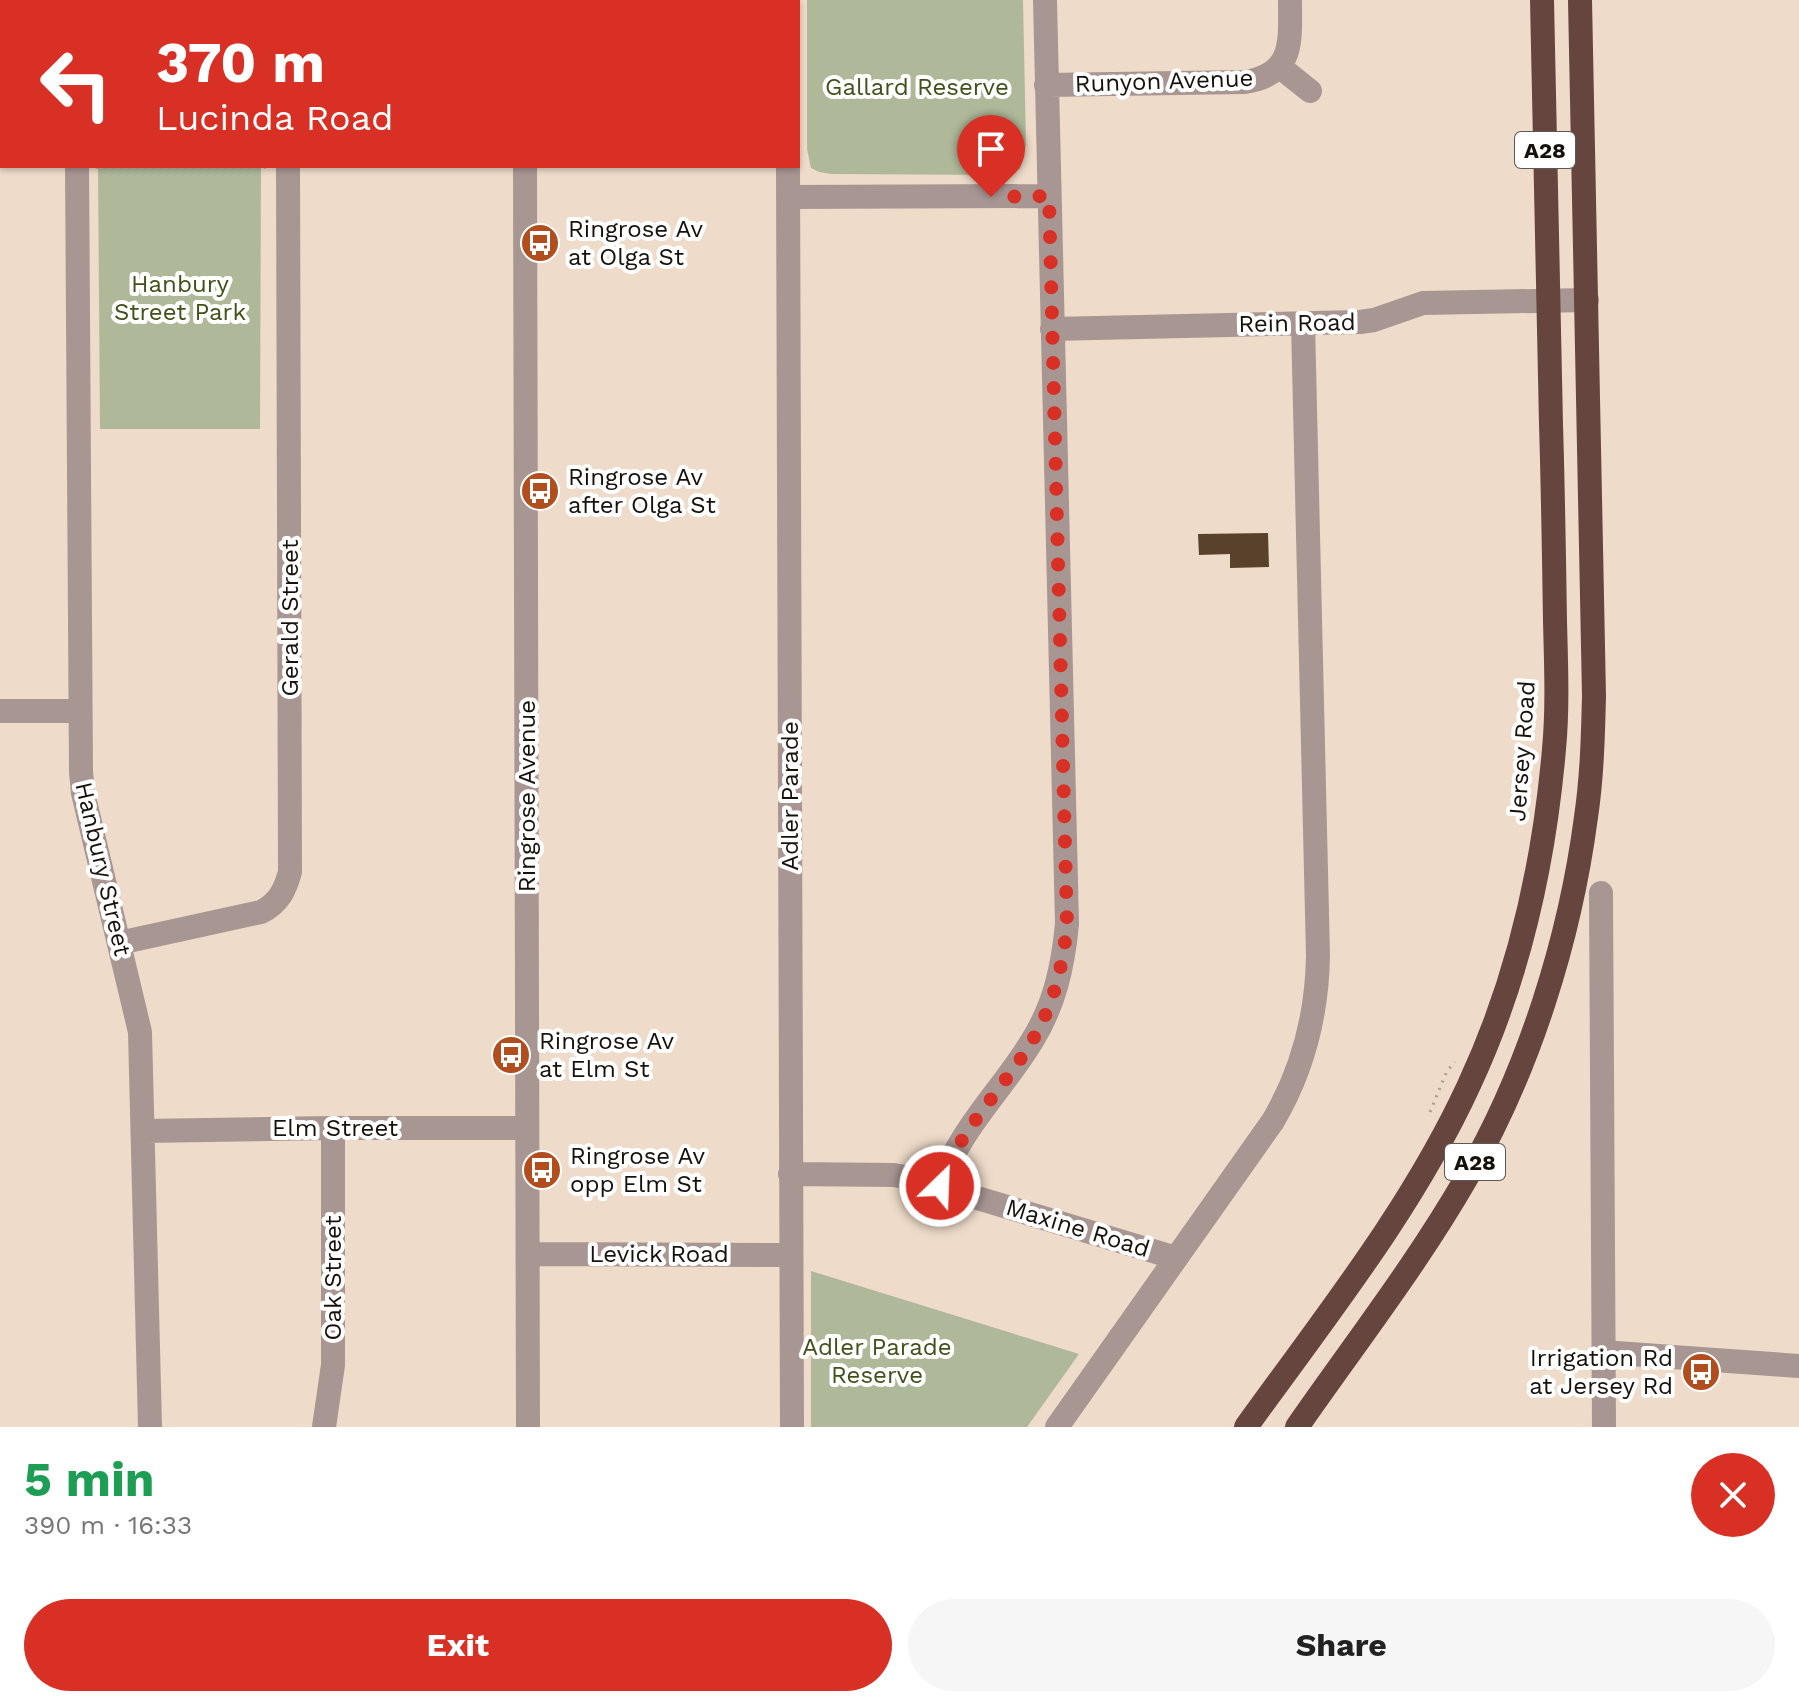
<!DOCTYPE html>
<html lang="en">
<head>
<meta charset="utf-8">
<style>
	:root { --surface:#fff; --page:#f6f6f6; --text:#222; --muted:#767676; --accent:#d93025 }
	body { margin:0; font-family:"Work Sans",sans-serif; background:var(--page); color:var(--text); height:100vh; display:flex; flex-direction:column; font-size:30px; white-space:nowrap }
	* { box-sizing:border-box; margin:0 }
	p { font-size:26px; color:var(--muted) }
	.icon { flex:none; width:44px; height:44px; fill:none; stroke:currentColor; stroke-width:2; stroke-linecap:round; stroke-linejoin:round }
	.map { position:relative; height:1427px; overflow:hidden }
	.details { display:flex; flex-direction:column; background:var(--surface); flex:1 }
	.details>* { flex:none }
	.hud { position:absolute; left:0px; top:0px; width:800px; height:168px; box-shadow:0 2px 6px #0004; background:#d93025; color:#fff; overflow:hidden }
	.pin { position:absolute; display:grid; place-items:center; width:68px; height:68px; color:#fff; margin:-82px -34px; border-radius:50% 50% 50% 0; rotate:-45deg; box-shadow:0 0 8px #0007 }
	.pin .icon { rotate:45deg }
	.me { position:absolute; width:88px; margin:-44px; rotate:24deg; stroke-linejoin:round; filter:drop-shadow(0 0 6px #0008) }
	.turn { display:flex; align-items:center; gap:28px; height:168px; padding:0 24px; font-size:36px }
	.turn .icon { width:104px; height:104px; stroke-width:2.5 }
	.turn b { display:block; font-size:56px; line-height:68px }
	.round { display:grid; place-items:center; flex:none; width:84px; height:84px; border-radius:42px; background:var(--page) }
	.overview { display:flex; align-items:center; justify-content:space-between; height:136px; padding:0 24px }
	h1 { font-size:48px; font-weight:700; line-height:60px; color:#1e9e55 }
	.primary-button { display:flex; gap:16px; margin-top:auto; padding:16px 24px }
	.primary-button a { flex:1; height:92px; border-radius:48px; background:var(--accent); color:#fff; font-size:32px; font-weight:700; line-height:92px; text-align:center }
	.primary-button a+a { background:var(--page); color:var(--text) }
	.map>svg:first-child { display:block }
	.green { fill:#afb899 }
	.building { fill:#59422b }
	.lines { fill:none; stroke-linecap:round; stroke-linejoin:round }
	.path { stroke:#ac9d8f; stroke-width:3; stroke-dasharray:2 6; stroke-linecap:butt }
	.minor { stroke:#a89693; stroke-width:24 }
	.highway { stroke:#67453f; stroke-width:24 }
	.route { stroke:#d93025; stroke-width:14; stroke-dasharray:0 25.2 }
	.labels { text-anchor:middle; dominant-baseline:central; stroke-width:8; stroke-linejoin:round; paint-order:stroke }
	.shield { fill:#fff; stroke:#5d5854; stroke-width:2 }
	.shield-label { font-size:22px; font-weight:bold; fill:#17110b }
	.street-label { font-size:24px; fill:#17110b; stroke:#fff }
	.park-label { font-size:24px; fill:#43501a; stroke:#fff }
	.poi-label { font-size:24px; fill:#17110b; stroke:#fff; text-anchor:start }
</style>
</head>
<body>
<div class="map">
<svg width="1799" height="1427" viewBox="0 0 1799 1427">
	<rect width="100%" height="100%" fill="#eedbc9"/>
	<path class="green" d="M807,0H1023L1026,145L1020,169L1013,173L998,175L832,174L819,172L811,168L807,149Z
		M98,166H261L260,429H100Z
		M811,1271L1079,1354L1027,1427H811Z"/>
	<path class="building" d="M1268,533L1269,567L1230,568V554L1199,555L1198,534Z"/>
	<g class="lines">
		<path class="path" d="M96,167H268
			M1430,1112L1447,1071L1455,1062"/>
		<path class="minor" d="M76,0V2
			M287,0V2
			M524,0V2
			M787,0V2
			M1280,67L1310,91
			M1046,85L1245,82C1295,74 1290,41 1290,0
			M77,166L81,772L83,793L140,1032L150,1427
			M525,166L528,1427
			M788,166L792,1427
			M789,197L1049,196
			M1052,329L1360,322L1374,320L1423,303L1587,300
			M0,711H79
			M1601,893L1604,1427
			M119,943L261,912C279,903 285,890 290,872L288,166
			M143,1131L333,1128H527
			M790,1174L894,1175L911,1178L1176,1258
			M940,1186C958,1131 1003,1089 1032,1041C1055,1004 1063,966 1067,924L1045,0
			M528,1254L790,1255
			M1602,1352L1799,1366
			M324,1427L333,1365V1128
			M1057,1427L1273,1121C1303,1070 1317,1014 1318,956L1303,323"/>
		<path class="highway" d="M1246,1427C1325,1317 1412,1209 1469,1085C1518,980 1544,865 1554,749C1558,707 1556,663 1555,621C1554,555 1553,489 1551,424C1548,283 1545,141 1542,0
			M1297,1427C1354,1345 1417,1264 1467,1177C1529,1070 1570,939 1586,817C1592,777 1593,736 1594,696L1580,0"/>
	</g>
	<g class="lines">
		<path class="route" d="M940,1186C958,1131 1003,1090 1032,1041C1054,1004 1063,966 1067,924L1049,196L991,197"/>
	</g>
	<defs>
		<symbol id="bus-disc" viewBox="-11 -11 22 22"><circle r="9.5" fill="#b24d1d" stroke="#fff"/><path d="M-5-6H5V4H4V6H2V4H-2V6H-4V4H-5ZM-3.5-4V0h7V-4ZM-3.5 1.2v1.5H-2V1.2ZM2 1.2v1.5H3.5V1.2Z" fill="#fff"/></symbol>
	</defs>
	<g fill-rule="evenodd">
		<use href="#bus-disc" x="518" y="221" width="44" height="44"/>
		<use href="#bus-disc" x="518" y="469" width="44" height="44"/>
		<use href="#bus-disc" x="489" y="1033" width="44" height="44"/>
		<use href="#bus-disc" x="520" y="1148" width="44" height="44"/>
		<use href="#bus-disc" x="1679" y="1350" width="44" height="44"/>
	</g>
	<g class="labels">
		<g class="shield">
			<rect x="1515" y="132" width="60" height="36" rx="6"/>
			<rect x="1445" y="1144" width="60" height="36" rx="6"/>
		</g>
		<g class="shield-label">
			<text x="1545" y="150">A28</text>
			<text x="1475" y="1162">A28</text>
		</g>
		<g class="street-label">
			<text transform="translate(1164 81) rotate(-2)">Runyon Avenue</text>
			<text transform="translate(1297 323) rotate(-1)">Rein Road</text>
			<text transform="translate(290 618) rotate(-90)">Gerald Street</text>
			<text transform="translate(1522 751) rotate(-86)">Jersey Road</text>
			<text transform="translate(527 796) rotate(-90)">Ringrose Avenue</text>
			<text transform="translate(790 796) rotate(-90)">Adler Parade</text>
			<text transform="translate(103 869) rotate(77)">Hanbury Street</text>
			<text x="335" y="1128">Elm Street</text>
			<text transform="translate(1078 1228) rotate(17)">Maxine Road</text>
			<text x="659" y="1254">Levick Road</text>
			<text transform="translate(333 1278) rotate(-90)">Oak Street</text>
		</g>
		<g class="park-label">
			<text x="917" y="87">Gallard Reserve</text>
			<text x="180" y="284">Hanbury<tspan x="180" dy="28">Street Park</tspan></text>
			<text x="877" y="1347">Adler Parade<tspan x="877" dy="28">Reserve</tspan></text>
		</g>
		<g class="poi-label">
			<text x="568" y="229">Ringrose Av<tspan x="568" dy="28">at Olga St</tspan></text>
			<text x="568" y="477">Ringrose Av<tspan x="568" dy="28">after Olga St</tspan></text>
			<text x="539" y="1041">Ringrose Av<tspan x="539" dy="28">at Elm St</tspan></text>
			<text x="570" y="1156">Ringrose Av<tspan x="570" dy="28">opp Elm St</tspan></text>
			<text x="1673" y="1358" text-anchor="end">Irrigation Rd<tspan x="1673" dy="28">at Jersey Rd</tspan></text>
		</g>
	</g>
</svg>
<div class="pin" style="left:991px;top:197px;background:#d93025"><svg class="icon" aria-label="arrive" viewBox="0 0 24 24"><path d="M6 21V4h12l-3 4 3 4H6"/></svg></div>
<svg class="me" style="left:940px;top:1186px" viewBox="-20 -20 40 40"><circle r="17" fill="#d93025" stroke="#fff" stroke-width="3"/><path d="M0-11L8 9 0 5-8 9z" fill="#fff"/></svg>
<div class="hud">
<div class="turn"><svg class="icon" aria-label="left" viewBox="0 0 24 24"><path d="M17 20v-9H6M10 6l-5 5 5 5"/></svg><div><b>370 m</b>Lucinda Road</div></div>
</div>
</div>
<section class="details">
<div class="overview"><div><h1>5 min</h1><p>390 m · 16:33</p></div><a class="round" style="background:#d93025;color:#fff"><svg class="icon" aria-label="close" viewBox="0 0 24 24"><path d="M6 6l12 12M18 6L6 18"/></svg></a></div>
<div class="primary-button"><a>Exit</a><a>Share</a></div>
</section>
</body>
</html>
